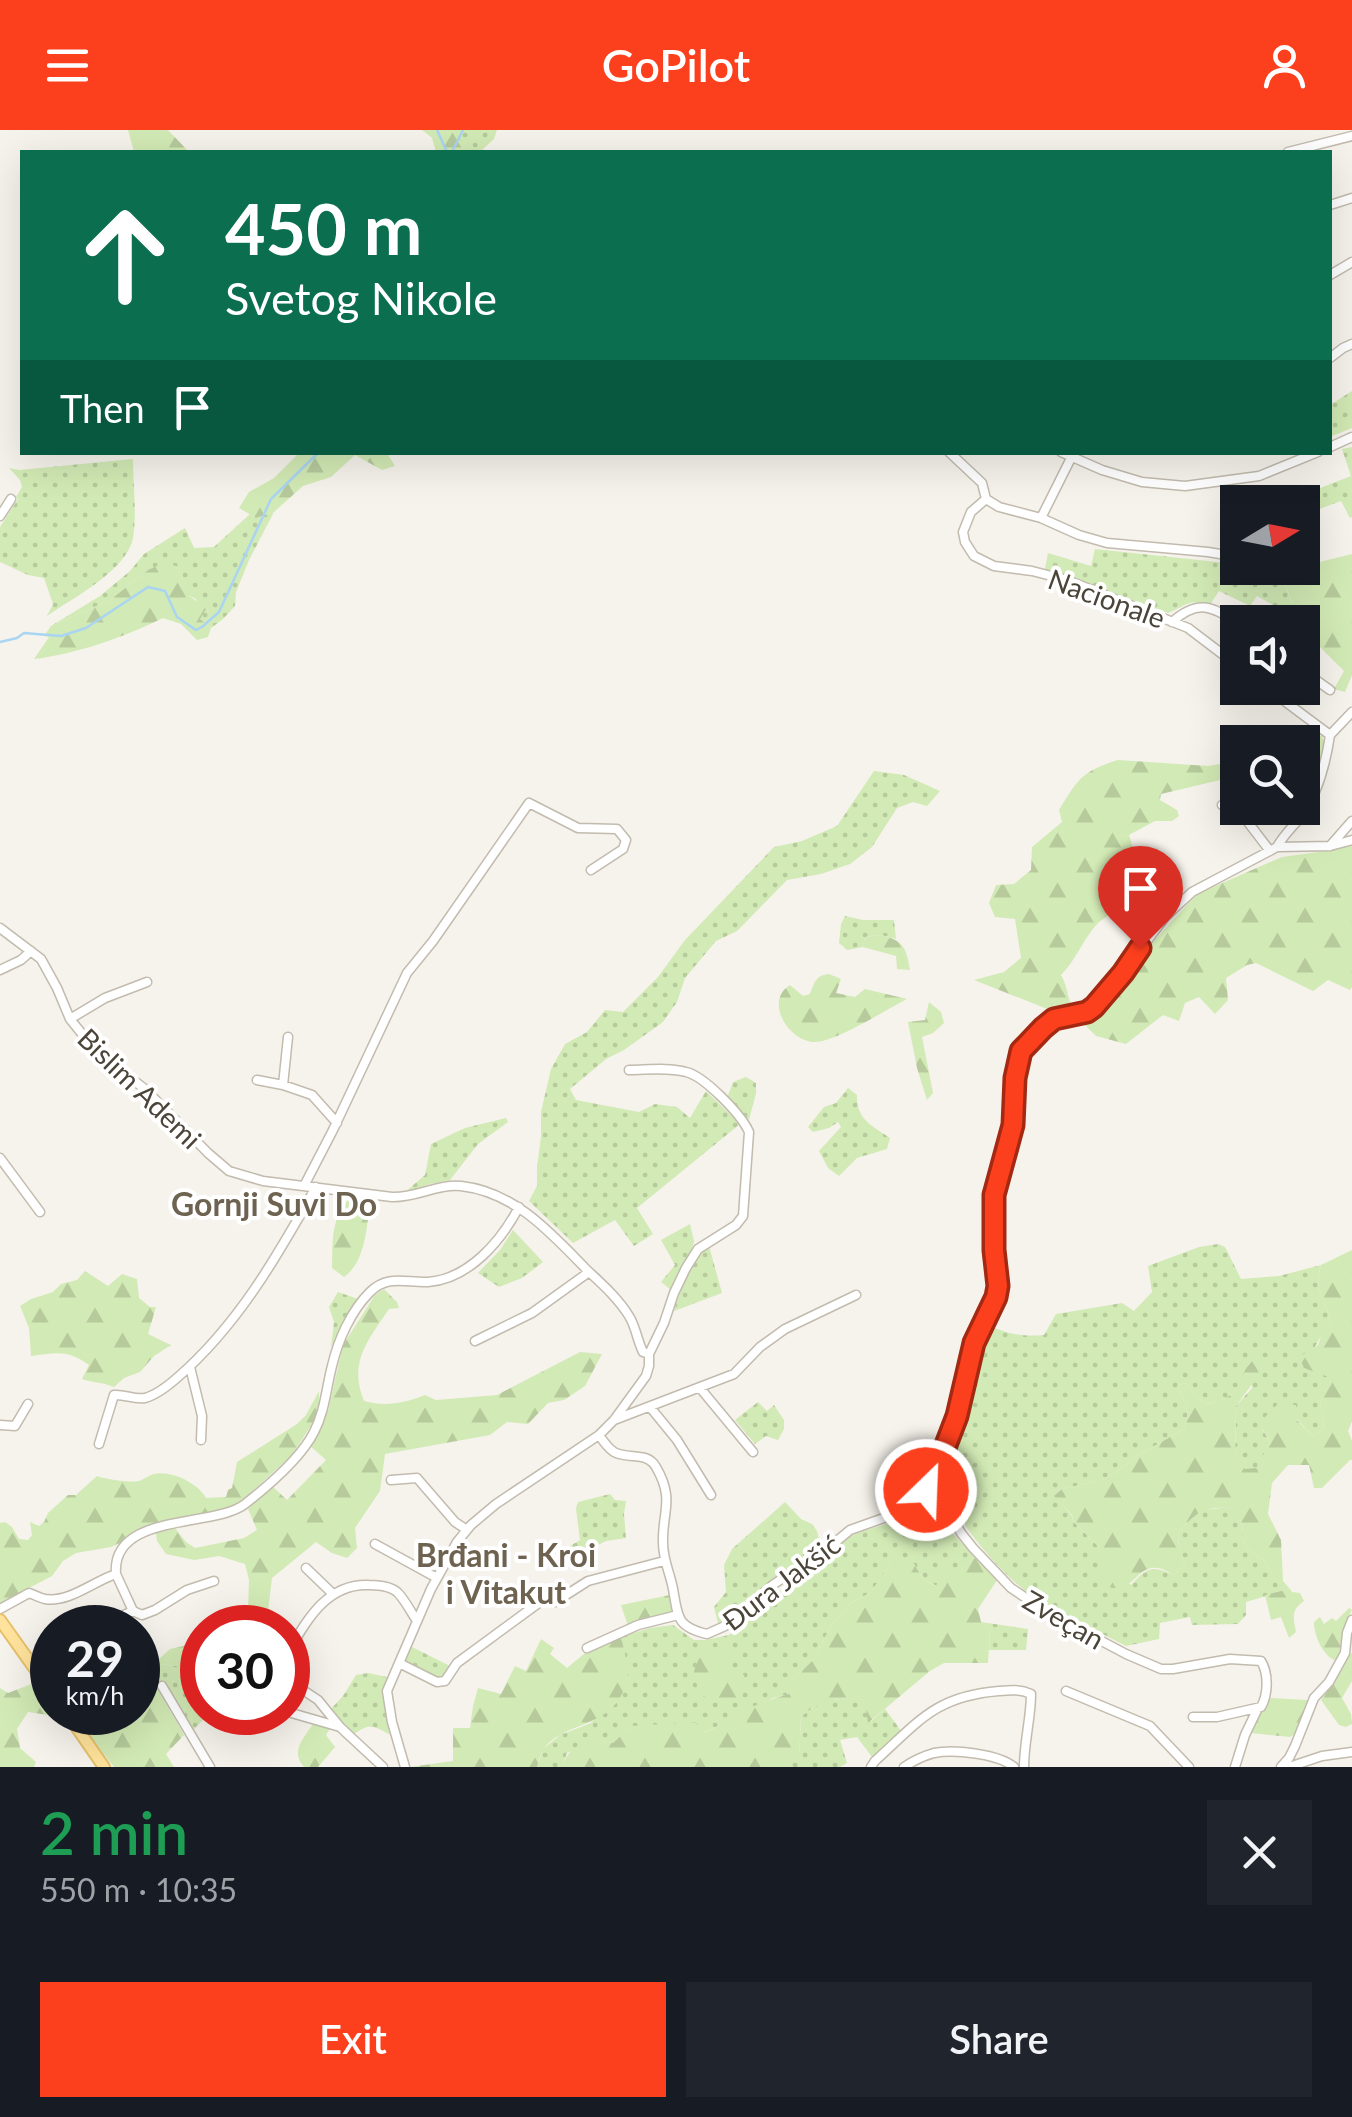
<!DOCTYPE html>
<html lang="en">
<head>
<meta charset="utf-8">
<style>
	:root { --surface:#171b24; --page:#20242c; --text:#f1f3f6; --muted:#9ea1a6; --accent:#fc3f1d }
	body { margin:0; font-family:Lato,sans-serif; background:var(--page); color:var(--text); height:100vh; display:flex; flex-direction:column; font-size:38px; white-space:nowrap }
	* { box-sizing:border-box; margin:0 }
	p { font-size:32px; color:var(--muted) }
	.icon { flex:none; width:55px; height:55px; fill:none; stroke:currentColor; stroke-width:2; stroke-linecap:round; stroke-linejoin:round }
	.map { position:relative; height:1637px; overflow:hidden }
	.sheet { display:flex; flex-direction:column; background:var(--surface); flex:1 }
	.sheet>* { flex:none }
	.guide { position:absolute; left:20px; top:20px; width:1312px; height:305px; border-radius:0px; box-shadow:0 10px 40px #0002; background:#0b6e4f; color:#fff; overflow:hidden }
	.needle { width:65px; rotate:80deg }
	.buttons { position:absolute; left:1220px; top:355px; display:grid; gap:20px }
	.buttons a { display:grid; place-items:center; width:100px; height:100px; border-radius:0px; background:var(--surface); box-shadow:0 10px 40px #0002; font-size:50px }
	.speed { position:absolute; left:30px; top:1475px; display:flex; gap:20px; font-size:50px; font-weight:700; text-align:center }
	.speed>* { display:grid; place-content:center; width:130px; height:130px; border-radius:50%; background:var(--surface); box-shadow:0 10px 40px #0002; line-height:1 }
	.speed small { font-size:25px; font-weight:400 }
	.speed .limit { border:15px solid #d22; background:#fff; color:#111 }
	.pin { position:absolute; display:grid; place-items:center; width:85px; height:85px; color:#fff; margin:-102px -42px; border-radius:50% 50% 50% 0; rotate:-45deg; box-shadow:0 0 10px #0007 }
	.pin .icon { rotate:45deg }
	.me { position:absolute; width:110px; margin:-55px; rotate:24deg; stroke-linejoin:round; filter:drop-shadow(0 0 8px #0008) }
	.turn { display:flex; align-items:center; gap:35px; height:210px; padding:0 40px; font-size:45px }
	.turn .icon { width:130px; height:130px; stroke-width:2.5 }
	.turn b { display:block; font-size:70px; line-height:85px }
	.then { display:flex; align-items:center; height:95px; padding:0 40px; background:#0003; gap:20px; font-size:38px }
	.round { display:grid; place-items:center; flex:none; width:105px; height:105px; border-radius:0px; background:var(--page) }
	.overview { display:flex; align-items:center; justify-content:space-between; height:170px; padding:0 40px }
	h1 { font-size:60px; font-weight:600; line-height:75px; color:#1e9e55 }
	.action { display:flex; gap:20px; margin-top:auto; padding:20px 40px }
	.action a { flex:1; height:115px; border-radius:0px; background:var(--accent); color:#fff; font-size:40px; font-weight:600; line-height:115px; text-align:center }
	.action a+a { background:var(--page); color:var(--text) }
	header { display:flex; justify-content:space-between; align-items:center; height:130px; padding:0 40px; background:var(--accent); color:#fff; font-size:45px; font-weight:600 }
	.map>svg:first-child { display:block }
	.grass { fill:url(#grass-dots) }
	.forest { fill:url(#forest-firs) }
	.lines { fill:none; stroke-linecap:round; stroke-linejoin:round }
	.stream { stroke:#a9d4f2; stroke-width:2.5 }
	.minor-casing { stroke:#c2bbae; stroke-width:11 }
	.major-casing { stroke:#e6c16a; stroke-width:14 }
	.minor { stroke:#fff; stroke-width:8 }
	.major { stroke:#ffe39c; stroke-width:10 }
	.route-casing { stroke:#a42913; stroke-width:25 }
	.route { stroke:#fc3f1d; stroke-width:18 }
	.labels { text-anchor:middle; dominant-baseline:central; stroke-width:8; stroke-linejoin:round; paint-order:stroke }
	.street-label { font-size:28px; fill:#4b4439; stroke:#fff }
	.quarter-label { font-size:32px; font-weight:bold; fill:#6e6250; stroke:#fff }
</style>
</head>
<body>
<header><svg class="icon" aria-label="menu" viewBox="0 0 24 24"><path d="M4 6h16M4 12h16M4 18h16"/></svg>GoPilot<svg class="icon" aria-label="person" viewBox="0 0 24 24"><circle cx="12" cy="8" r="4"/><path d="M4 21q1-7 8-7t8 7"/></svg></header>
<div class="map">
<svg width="1352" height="1637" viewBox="0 0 1352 1637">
	<defs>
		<pattern id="grass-dots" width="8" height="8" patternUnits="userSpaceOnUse" patternTransform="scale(2.5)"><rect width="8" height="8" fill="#d2eab5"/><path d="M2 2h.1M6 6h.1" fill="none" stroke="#b6ca9c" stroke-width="1.8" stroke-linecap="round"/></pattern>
		<pattern id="forest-firs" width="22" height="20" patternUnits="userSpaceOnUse" patternTransform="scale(2.5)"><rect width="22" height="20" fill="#d2eab5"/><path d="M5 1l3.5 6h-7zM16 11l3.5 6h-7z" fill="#b6ca9c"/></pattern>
	</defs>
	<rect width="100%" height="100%" fill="#f6f3ec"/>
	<path class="grass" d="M461,0H497L494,9L480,22H461Z
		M1352,261V298L1330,307V275Z
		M1352,317V387L1350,388L1341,371L1303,385L1302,372H1284L1351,346L1342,319Z
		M133,329C133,352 137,386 133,408C127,440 73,468 47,486L53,474L44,448L28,445L0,432V397L18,369L16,367L22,357L20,350L9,338L19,340Z
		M274,382L249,430L236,462L235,476L223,489L211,498L200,489L196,469L186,464L178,437L148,440L110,470L51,496L100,466L130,441L144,424L185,398L194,418L214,417L250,384L256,388Z
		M1095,419L1237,434L1238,438L1287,440L1284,451L1292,474L1285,482L1257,466L1250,476L1219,461L1210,475C1189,468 1187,475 1168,483L1045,439L1048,423L1091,436Z
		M1316,604L1322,606L1324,614L1313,659L1303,656L1302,612H1294Z
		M874,641L904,645L940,661L927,676L913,672L897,678L872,717L850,734L821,744L787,750L737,801L716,811L685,848L677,872L663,892L624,920L606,929L570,959L576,970L639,982L655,974L677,977L690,988L706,961L740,994L637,1078L653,1104L634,1116L615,1090L573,1113L529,1071L537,1056V1037L541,1007V982L551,939L565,914L587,902L605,880L623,882L658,847L685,810L774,717L802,711L837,696Z
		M845,786L863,790H894L896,809L881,805L865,807L863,817L847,820L839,813L841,794Z
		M746,947L756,953V963L749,990L727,968L733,952Z
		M848,958L857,965C856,989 872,996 890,1008L887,1019L857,1028L839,1046L828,1038L819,1021L841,997L838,992L829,998L813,1002L808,997L824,977L836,973Z
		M506,988L508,992L478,1014L450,1050L430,1054L404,1063L425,1045L431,1014L465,998Z
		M690,1094L694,1111L692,1119L671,1160L661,1152L675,1135L661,1110Z
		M513,1100L543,1132L522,1148L499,1157L478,1143L500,1120Z
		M1218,1114L1225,1117L1241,1149L1279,1146L1321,1135C1312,1166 1329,1168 1330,1195C1321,1202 1311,1226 1304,1238L1332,1247L1320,1271L1324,1299L1312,1306L1297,1289L1278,1274L1270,1284L1263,1300L1270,1312L1257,1339L1245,1340L1235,1325L1236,1276L1252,1258L1249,1233C1238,1261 1236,1268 1205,1274L1185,1253L1178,1256L1188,1282L1184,1299L1137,1326L1112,1345L1094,1352L1062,1359L1055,1366L1072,1386L1073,1391L1099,1417L1102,1433L1131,1455C1148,1437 1151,1435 1174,1445L1185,1433L1179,1419L1178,1402L1200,1380L1234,1377L1242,1395L1245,1416L1264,1431L1277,1453L1283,1451L1290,1459L1246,1472V1485L1238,1494L1192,1495L1190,1487L1160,1493L1159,1509L1126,1516C1097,1501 1066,1486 1037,1469C1008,1452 946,1385 947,1349C947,1340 947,1328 950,1319C954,1306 962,1296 965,1283C972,1254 972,1221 988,1195C1007,1204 1023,1207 1044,1205L1056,1184L1122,1173L1134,1181L1152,1162L1148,1136L1199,1117Z
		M709,1116L722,1163L674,1181C682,1155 689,1135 709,1116Z
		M338,1162L358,1169L331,1217L334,1192L329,1177Z
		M758,1272L767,1281L774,1275L784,1290V1299L778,1310L766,1306L755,1314L735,1290Z
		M610,1364L615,1370L626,1371L624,1384L626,1408L606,1411L572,1428L565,1419L580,1410L576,1379L578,1372Z
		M932,1368L940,1380L922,1403L941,1409L953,1404L975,1427L961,1440L942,1447L937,1456L924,1450L914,1434L892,1433L870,1463L851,1473L833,1493L812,1531L792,1551L790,1564L773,1568L704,1603L631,1596L613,1613L598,1612L567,1623L562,1637H537L543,1619L560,1605L591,1593L627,1548L621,1507L650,1498L673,1495L694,1510H705L729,1505L783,1458L832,1427L843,1409L863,1401L900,1390Z
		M785,1372L801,1389L812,1394L817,1401L821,1417L771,1450L719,1497L714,1477L726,1462L724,1435L732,1419Z
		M981,1492L1028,1499L1026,1520H989L990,1500Z
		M410,1516L450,1536L442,1548L435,1547L405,1533Z
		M138,1532L179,1536L202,1534V1582L210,1583L193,1600L162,1552L158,1554L160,1563H154C148,1575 144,1591 128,1594L119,1588L121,1583L138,1582Z
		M368,1543L387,1547C382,1569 385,1584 391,1605C373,1596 370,1592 353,1605L331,1579L343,1566L356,1545Z
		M849,1568L866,1570L870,1592L885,1579L902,1602L872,1627L857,1607L840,1610L847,1633L840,1637H782L799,1627L801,1586L824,1571Z"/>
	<path class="forest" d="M128,0H168L189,22H134Z
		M422,0H461V22H436L432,8Z
		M299,323H387L395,336L382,340L355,325L331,347L303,356L274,382L256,388L239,378L249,362L274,348Z
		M1352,424V545L1345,562L1334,559L1344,541L1303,500L1304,493L1285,482L1292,473L1284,451L1287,440Z
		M166,432L178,437L186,463L206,479L200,489L211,498L208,507L197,510L181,494L163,488C124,507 77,524 34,529L49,507L44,506L51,496L110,470L148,440Z
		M1118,630L1208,636L1237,631V646L1161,664L1160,670L1177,680L1179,686L1172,691H1155L1129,705C1139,733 1138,765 1111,784C1103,789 1099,791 1093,799C1081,814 1075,831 1061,845C1068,857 1067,867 1073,880L1055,882L974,850L1004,842L1021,828L1015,789L995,787L989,773L996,755L1014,754L1031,740L1032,717L1062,692L1059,680C1078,649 1082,641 1118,630Z
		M1352,714V857L1350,860L1328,850L1313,861L1256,833L1247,835L1226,848L1228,870L1215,884L1199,867L1185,873L1179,891L1163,885L1126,914L1096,906L1082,892L1101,880L1152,813L1197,764L1282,727L1340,719Z
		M881,805C904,811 906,817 910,840L897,839L896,826L863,817L865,807Z
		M829,844L841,849L836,863L855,867L865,859L907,869C885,880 835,913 813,912C788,910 764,871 790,855L803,866L810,864C814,853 816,845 829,844Z
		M929,872L941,882L944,893L933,903L922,907L933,963L927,970L917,938L908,892L925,890Z
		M352,1066L370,1071C367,1095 366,1132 344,1147L332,1138C333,1109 330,1088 352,1066Z
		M1352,1120V1291L1348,1301L1352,1311V1330H1350L1322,1358H1314L1309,1335H1288L1272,1353L1268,1384L1281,1410L1283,1451L1277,1453L1264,1431L1245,1416L1242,1395L1234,1378C1202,1377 1200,1380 1178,1402L1179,1419L1185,1433L1174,1445C1168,1442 1163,1438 1157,1438C1134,1435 1133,1470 1102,1454L1099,1417L1073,1391L1072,1385L1054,1366L1062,1359L1094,1352L1112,1345L1137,1326L1184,1299L1188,1282L1178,1256L1185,1253L1205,1274C1253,1266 1232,1243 1257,1228L1262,1231L1261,1242L1236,1276L1235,1325L1245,1339L1257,1338L1270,1312L1263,1299L1262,1290L1278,1274L1296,1275L1297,1290L1312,1306L1324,1299L1320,1271L1331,1248L1304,1238L1299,1227L1318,1215L1323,1200L1330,1195C1329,1168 1312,1166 1321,1135Z
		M85,1141L108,1156L122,1144L137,1149L139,1168L150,1177H156L148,1204L171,1215L154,1226L140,1242L124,1248L114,1257C103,1252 93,1253 82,1249L89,1235C67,1219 56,1223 31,1226L29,1198L20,1176L31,1169L53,1162L61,1154L77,1150Z
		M384,1159L397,1172L399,1178L389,1179C368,1210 348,1233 364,1271C386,1277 404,1273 425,1265L436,1270L497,1265L580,1222L602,1224L585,1256L564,1270L548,1273L528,1294L507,1292L490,1305L385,1324L380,1361L355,1398L357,1418L347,1428L332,1423L316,1412L272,1448L266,1497H222L248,1481L249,1450L245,1434L219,1426L194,1430L166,1424L157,1411L156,1403L175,1398L186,1412L195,1418L244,1408L257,1400L248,1379L271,1355L287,1370L326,1330L309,1315L328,1281L343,1215L375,1165Z
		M319,1261V1274L313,1292L293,1324L235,1377L182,1388L156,1396L111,1417L76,1423L63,1431L52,1446L0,1473V1393L5,1392L12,1397L19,1409L28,1410L32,1405L30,1392L39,1396L44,1392L48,1383L68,1365H76L97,1346C104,1349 131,1353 139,1351C144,1349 149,1345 154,1344C171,1340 198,1353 206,1368L226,1367L228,1360L232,1358L237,1332L297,1294L306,1285Z
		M975,1427L997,1450L978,1479L981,1492L990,1500L988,1533H944L930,1541L868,1593L865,1570C835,1567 826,1569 801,1586L799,1628L782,1637H562C572,1610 588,1611 613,1613L631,1596L695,1592L704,1603C716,1598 724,1592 734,1586C751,1576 771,1569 789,1564L792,1551L812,1531L833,1493L851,1473L870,1463L892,1433L902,1430L914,1434L924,1450L936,1456L944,1438L961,1440Z
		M1290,1459L1292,1462L1300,1463L1304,1471C1291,1480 1293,1487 1296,1502L1289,1508L1281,1487L1271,1490L1265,1465Z
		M670,1465L673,1482L628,1496L621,1475Z
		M1349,1478L1352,1480L1345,1494L1339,1527L1334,1530C1322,1524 1314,1505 1314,1492L1320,1487L1324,1494L1332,1488L1336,1491Z
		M621,1507C624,1520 628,1534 627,1546C620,1601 560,1589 542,1622C539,1627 539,1632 537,1637H410L453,1631V1598H470L473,1576L478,1558L501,1564L515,1536L526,1541L541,1509L554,1518L550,1524L567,1538L585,1523Z
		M202,1512V1534L179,1536L159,1534V1529L170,1519Z
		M714,1517L728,1519L732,1539L744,1545L747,1556L741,1565L729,1574L699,1565L694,1542L699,1521Z
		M1352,1523V1551L1342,1568L1351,1584L1352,1594L1346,1597L1339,1595L1321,1570L1347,1526Z
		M34,1553L52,1582L48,1585L28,1582L17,1599L20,1618L36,1632L34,1637H0V1558L8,1563Z
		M154,1562L160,1563L184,1605L166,1624L174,1637H114L79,1592L87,1589L94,1596L119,1588C141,1601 146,1579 154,1562Z
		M1271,1568L1307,1570L1308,1573L1295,1604L1290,1607L1251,1603L1257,1586L1267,1576Z
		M315,1591L331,1597L326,1605L335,1617L318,1637H304C289,1621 305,1607 315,1591Z"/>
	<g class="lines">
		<path class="stream" d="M437,0L447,22
			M452,22L463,0
			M0,512L17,508L24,503L61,506L86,498L148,457L165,461L177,487L196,500L202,497L219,482L271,369L319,322"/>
		<defs>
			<path id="minor" d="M1288,22L1352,6
				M1330,75L1352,68
				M1330,145L1352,132
				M1330,228L1343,218L1352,214
				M1330,317L1352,307
				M949,322L982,353L986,369
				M1061,322L1102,340L1142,352L1185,356L1259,346L1318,322
				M986,369L971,382L963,402L965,412L974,426L994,436L1032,441L1067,450L1188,498L1238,536
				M986,369L999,377L1041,388L1079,405L1107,413L1208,422L1238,427
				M0,386L11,369
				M1041,388L1071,328
				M1302,424L1310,408
				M1172,492C1198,469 1211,476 1238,493
				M1302,540L1330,560
				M1267,558L1330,605
				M1330,605L1352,582
				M1222,675L1244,687L1270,721
				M1330,716L1352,691
				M1278,717L1330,716L1352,710
				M0,798L41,829L57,858L70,889L87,910L99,923L146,960L208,1023L229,1041L263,1051L392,1067C416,1068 436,1054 461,1056C515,1062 551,1103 587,1140C602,1154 618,1168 629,1186C636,1197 637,1210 643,1222L649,1224
				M0,840L21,830L31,821
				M70,889L105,868L147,852
				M257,950L283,955L312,965L337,993
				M283,955L288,907
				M0,1028L40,1082
				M304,1056L333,1000L407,843L433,811L529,673L578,698L617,699L626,710L623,719L591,740
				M475,1211L532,1183L589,1142
				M190,1237L202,1286L201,1310
				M700,1258L753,1322
				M650,1277L677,1310L711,1365
				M614,1290L734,1244L760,1217L785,1199L856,1165
				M0,1295L15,1296L28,1274
				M599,1305C603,1311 608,1318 614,1322C629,1330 647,1321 656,1337C675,1370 662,1381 663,1413C663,1430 670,1443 673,1459C678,1486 676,1497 707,1504L725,1496L774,1454L826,1420L850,1400L895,1384L915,1367L938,1355
				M99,1314L114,1265C125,1264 134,1270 145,1268C156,1265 169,1255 178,1247C238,1195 278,1125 316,1057
				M391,1350L417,1348L455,1392L467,1400
				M375,1414L437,1448
				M306,1438L333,1464
				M116,1444C111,1382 215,1398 245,1374C268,1356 301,1328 314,1302C325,1281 326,1259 332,1236C338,1210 351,1181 370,1162C388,1144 406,1153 428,1152C469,1149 501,1111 519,1077
				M0,1479L29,1463C35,1465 40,1468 45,1469C69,1473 94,1451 116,1444L133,1481L142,1485L155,1480L187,1460L214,1451
				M103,1498L110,1491L133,1481
				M587,1518L638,1495L678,1485
				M288,1522C307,1490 327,1453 369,1455C380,1455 392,1456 399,1464C406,1472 411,1482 417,1491
				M399,1533L437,1552L445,1551L457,1533L540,1472H555L588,1451L664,1431
				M288,1544L294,1554L318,1570L340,1597L383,1637
				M162,1556L210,1637
				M1066,1561L1150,1596L1189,1637
				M228,1582L239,1590
				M288,1582L340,1597
				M1193,1587H1217L1261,1577C1268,1565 1269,1544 1261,1531L1230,1529L1173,1539H1161L1126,1524L1047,1482L1011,1458L973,1418L961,1403L944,1372L938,1355L944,1321L957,1286L975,1213L996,1167L998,1155L994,1120V1065L1013,995L1015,948L1021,921L1043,898L1055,889L1087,882L1094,877L1123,843L1165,787L1192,762L1277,717C1284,704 1294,696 1303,684C1319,661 1326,632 1330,605
				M405,1637L392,1592L387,1561L431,1459L457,1412L471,1395L496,1374L599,1305L614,1290L646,1246L649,1236V1224L664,1193L674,1163L686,1138L698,1119L736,1095L743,1086L749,1002C741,984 704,946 686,942C668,937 647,940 629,940
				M871,1637L875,1631C919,1591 936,1566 999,1561C1010,1560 1020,1559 1031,1564C1031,1588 1024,1612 1024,1637
				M904,1637C913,1631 923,1626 934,1623C954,1619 999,1624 1014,1637
				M1235,1637L1245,1605L1257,1580
				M1281,1637L1289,1628L1295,1616L1314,1568L1329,1552L1345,1523L1347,1503L1352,1490
				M1289,1637L1322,1626L1352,1622"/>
			<path id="major" d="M0,1490L52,1563
				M66,1582L104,1637"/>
		</defs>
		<use href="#minor" class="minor-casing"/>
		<use href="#major" class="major-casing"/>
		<use href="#minor" class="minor"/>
		<use href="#major" class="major"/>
	</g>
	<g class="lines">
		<defs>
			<path id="route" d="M926,1360L938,1355L944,1320L957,1286L974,1213L996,1167L998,1156L994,1120V1065L1013,995L1015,948L1021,921L1043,898L1054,889L1087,882L1094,877L1123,843L1140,818"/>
		</defs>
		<use href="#route" class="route-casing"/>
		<use href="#route" class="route"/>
	</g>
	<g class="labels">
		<g class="street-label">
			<text transform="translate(1107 468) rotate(20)">Nacionale</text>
			<text transform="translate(140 958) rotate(44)">Bislim Ademi</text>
			<text transform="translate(781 1452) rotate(-37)">Ðura Jakšić</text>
			<text transform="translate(1064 1489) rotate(30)">Zveçan</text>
		</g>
		<g class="quarter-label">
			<text x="274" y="1073">Gornji Suvi Do</text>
			<text x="506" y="1424">Brđani - Kroi<tspan x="506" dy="37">i Vitakut</tspan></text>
		</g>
	</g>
</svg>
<div class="buttons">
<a><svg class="needle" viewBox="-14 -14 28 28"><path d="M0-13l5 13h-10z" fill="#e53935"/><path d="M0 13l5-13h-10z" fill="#9ea1a6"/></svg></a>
<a><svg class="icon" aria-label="sound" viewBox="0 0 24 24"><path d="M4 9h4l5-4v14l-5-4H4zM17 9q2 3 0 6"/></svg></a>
<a><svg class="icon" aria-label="search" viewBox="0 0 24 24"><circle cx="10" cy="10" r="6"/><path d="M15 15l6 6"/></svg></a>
</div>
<div class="speed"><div>29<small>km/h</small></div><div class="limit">30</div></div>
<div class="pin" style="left:1140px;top:818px;background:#d93025"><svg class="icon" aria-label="arrive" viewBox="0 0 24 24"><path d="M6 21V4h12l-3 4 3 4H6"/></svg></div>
<svg class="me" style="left:926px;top:1360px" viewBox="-20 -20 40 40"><circle r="17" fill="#fc3f1d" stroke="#fff" stroke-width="3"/><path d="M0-11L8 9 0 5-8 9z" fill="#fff"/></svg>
<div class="guide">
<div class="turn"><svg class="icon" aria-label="ahead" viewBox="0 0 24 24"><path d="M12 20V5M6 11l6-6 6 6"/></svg><div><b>450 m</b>Svetog Nikole</div></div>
<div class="then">Then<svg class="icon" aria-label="arrive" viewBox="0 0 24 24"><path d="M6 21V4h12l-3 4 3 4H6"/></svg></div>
</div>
</div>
<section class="sheet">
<div class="overview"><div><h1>2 min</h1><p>550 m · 10:35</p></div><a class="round"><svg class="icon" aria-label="close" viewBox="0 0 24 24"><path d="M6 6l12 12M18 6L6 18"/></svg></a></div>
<div class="action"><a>Exit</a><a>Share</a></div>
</section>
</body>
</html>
